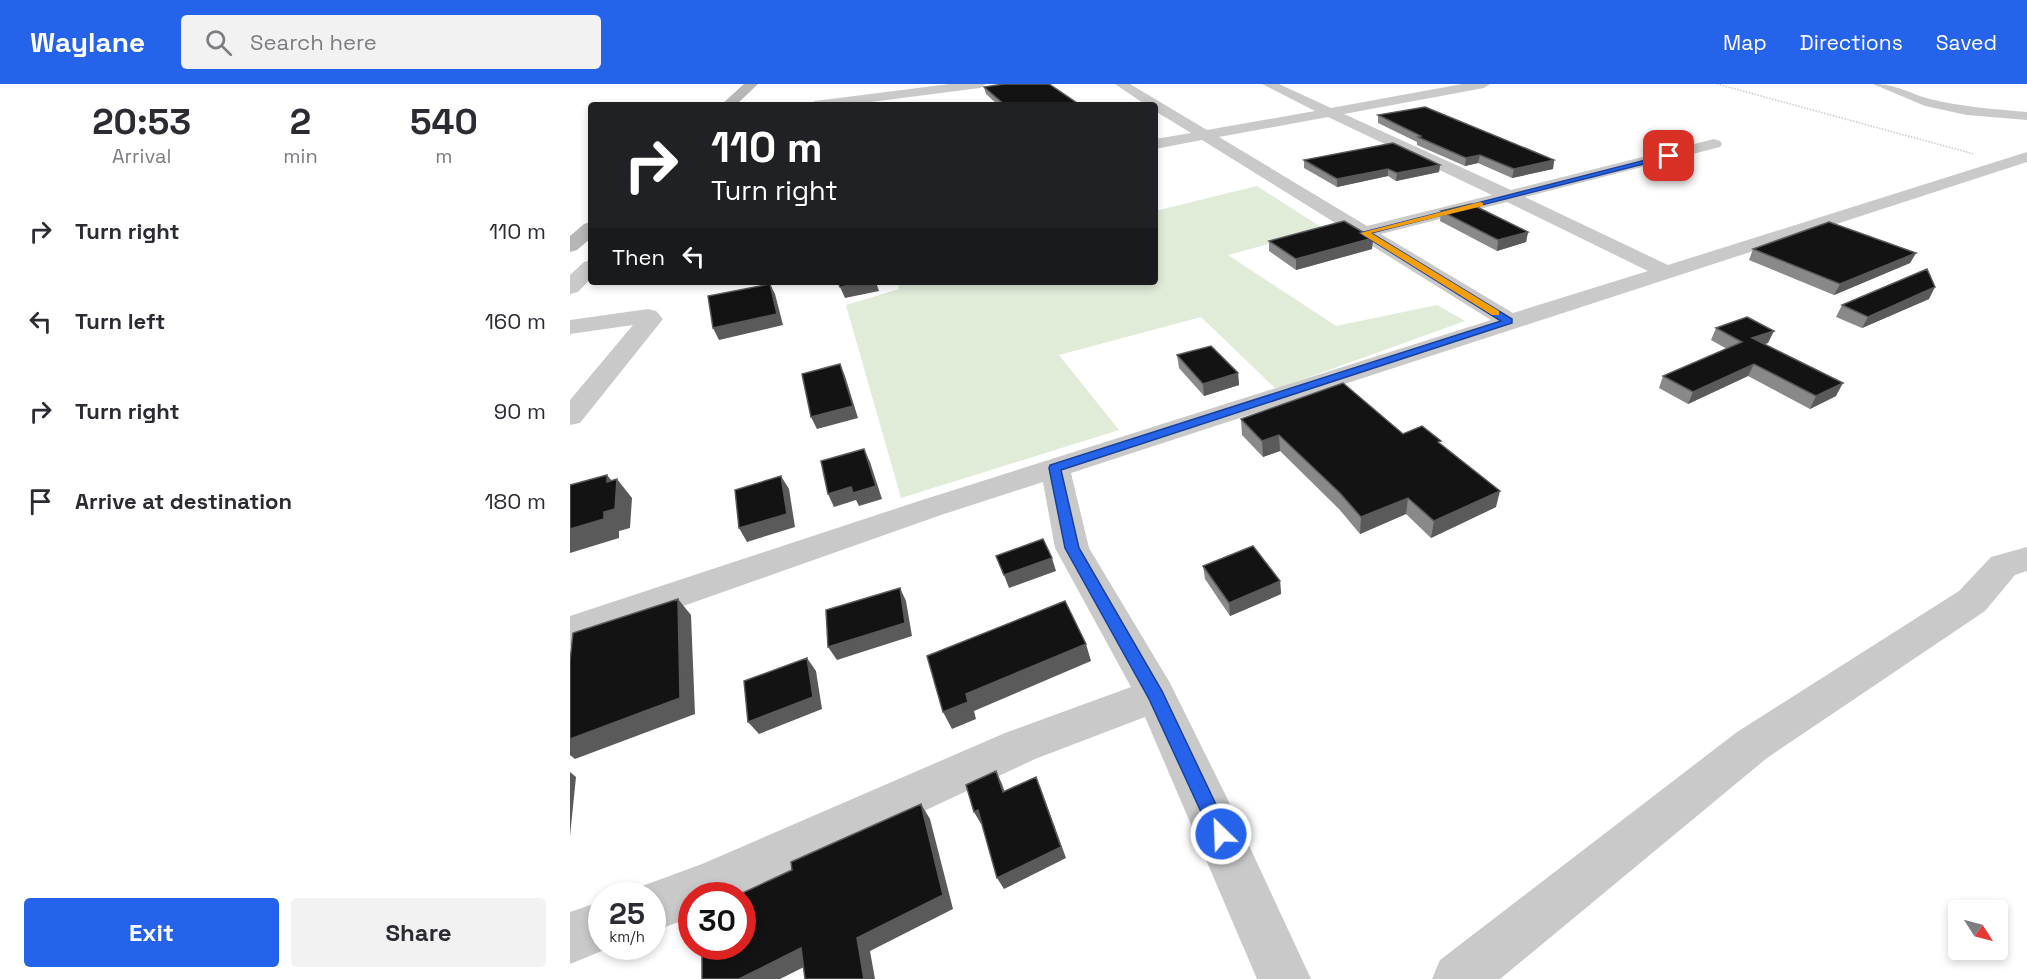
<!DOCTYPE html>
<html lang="en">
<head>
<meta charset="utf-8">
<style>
	:root { --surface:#fff; --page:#f2f2f3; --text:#2b2b33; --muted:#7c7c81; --accent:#2563eb }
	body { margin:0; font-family:"Space Grotesk",sans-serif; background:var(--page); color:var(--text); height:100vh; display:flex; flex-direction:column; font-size:22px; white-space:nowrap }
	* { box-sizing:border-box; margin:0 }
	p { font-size:20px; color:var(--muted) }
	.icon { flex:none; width:33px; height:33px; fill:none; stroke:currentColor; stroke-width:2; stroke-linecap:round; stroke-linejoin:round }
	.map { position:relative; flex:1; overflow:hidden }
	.panel { display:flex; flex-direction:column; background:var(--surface); width:570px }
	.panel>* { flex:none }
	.hud { position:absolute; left:18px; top:18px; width:570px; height:183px; border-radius:6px; box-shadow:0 3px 9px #0003; background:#202124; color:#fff; overflow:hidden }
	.needle { width:39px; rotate:126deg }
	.tools { position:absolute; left:1378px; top:816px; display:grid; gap:12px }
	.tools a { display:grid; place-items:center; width:60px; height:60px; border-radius:6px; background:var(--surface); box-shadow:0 3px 9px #0003; font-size:30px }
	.speed { position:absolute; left:18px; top:798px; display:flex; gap:12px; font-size:30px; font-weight:700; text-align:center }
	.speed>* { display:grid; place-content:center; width:78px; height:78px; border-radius:50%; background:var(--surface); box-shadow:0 3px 9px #0003; line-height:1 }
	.speed small { font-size:15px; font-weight:400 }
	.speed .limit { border:9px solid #d22; background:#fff; color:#111 }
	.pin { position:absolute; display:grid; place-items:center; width:51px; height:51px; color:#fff; margin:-26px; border-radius:12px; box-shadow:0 3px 9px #0006 }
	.me { position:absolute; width:66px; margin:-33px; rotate:336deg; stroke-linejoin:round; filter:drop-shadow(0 0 4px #0008) }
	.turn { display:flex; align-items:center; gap:21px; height:126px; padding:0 24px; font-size:27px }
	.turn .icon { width:78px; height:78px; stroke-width:2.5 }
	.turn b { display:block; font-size:42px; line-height:51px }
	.then { display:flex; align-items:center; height:57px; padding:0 24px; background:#0003; gap:12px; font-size:22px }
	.eta { display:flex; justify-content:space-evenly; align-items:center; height:102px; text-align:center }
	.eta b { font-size:36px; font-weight:700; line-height:42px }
	.cta { display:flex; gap:12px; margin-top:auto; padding:12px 24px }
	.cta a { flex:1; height:69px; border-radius:6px; background:var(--accent); color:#fff; font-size:24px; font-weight:700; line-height:69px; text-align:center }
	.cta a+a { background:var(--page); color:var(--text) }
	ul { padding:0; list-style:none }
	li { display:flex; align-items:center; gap:18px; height:90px; padding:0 24px }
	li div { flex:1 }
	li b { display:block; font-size:22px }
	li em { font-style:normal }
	header { display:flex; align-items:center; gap:36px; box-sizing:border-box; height:84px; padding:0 30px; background:var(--accent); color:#fff }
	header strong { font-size:28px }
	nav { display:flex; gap:33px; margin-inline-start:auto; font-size:21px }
	.search { width:420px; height:54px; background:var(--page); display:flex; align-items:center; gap:15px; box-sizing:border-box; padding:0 21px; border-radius:6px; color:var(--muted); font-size:22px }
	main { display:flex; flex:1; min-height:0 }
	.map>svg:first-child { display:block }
	.green { fill:#e0ebd8 }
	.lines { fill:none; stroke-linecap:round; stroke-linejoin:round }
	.path { stroke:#c9c9c9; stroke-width:1.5; stroke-dasharray:1.5 1.5; stroke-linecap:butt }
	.minor { fill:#c9c9c9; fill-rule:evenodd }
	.secondary { fill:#b6b6b6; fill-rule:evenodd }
	.wall { fill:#898989 }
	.shaded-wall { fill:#5a5a5a }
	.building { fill:#131313; stroke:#5a5a5a; stroke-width:1.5 }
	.route { fill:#2563eb; stroke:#184099; stroke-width:1.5 }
	.slow { fill:#f59e0b }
</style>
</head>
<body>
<header>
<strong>Waylane</strong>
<div class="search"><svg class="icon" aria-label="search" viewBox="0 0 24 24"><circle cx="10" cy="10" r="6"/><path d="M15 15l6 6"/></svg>Search here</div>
<nav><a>Map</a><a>Directions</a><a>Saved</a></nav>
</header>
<main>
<section class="panel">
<div class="eta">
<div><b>20:53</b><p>Arrival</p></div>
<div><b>2</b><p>min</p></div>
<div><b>540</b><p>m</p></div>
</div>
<ul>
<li><svg class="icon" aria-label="right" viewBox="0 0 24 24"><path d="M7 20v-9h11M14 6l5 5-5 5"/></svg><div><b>Turn right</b></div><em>110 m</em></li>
<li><svg class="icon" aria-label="left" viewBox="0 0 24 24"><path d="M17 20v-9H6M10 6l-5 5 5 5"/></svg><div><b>Turn left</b></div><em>160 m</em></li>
<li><svg class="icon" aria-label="right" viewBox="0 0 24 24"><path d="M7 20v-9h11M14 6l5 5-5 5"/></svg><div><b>Turn right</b></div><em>90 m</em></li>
<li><svg class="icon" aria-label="arrive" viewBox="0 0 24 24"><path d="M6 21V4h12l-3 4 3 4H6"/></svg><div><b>Arrive at destination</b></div><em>180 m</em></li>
</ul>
<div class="cta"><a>Exit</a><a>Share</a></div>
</section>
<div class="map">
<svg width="1457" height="895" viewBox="0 0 1457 895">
	<rect width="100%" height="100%" fill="#fff"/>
	<path class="green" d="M687,102L754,145L658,171L766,242L867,221L895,237L706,305L631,233L489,271L549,346L331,414L276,221L329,205L328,198H585V127Z"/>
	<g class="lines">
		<path class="path" d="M1147,0L1404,70"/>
		<path class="minor" d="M379,0H416L410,4L277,21H238L245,17Z
			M545,0H560L637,46L745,27L692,0H709L761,24L892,0H920L914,4L774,30L941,106L1144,55L1150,57L1152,60L1150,63L955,113L1098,181L1457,68V78L501,389L519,464L600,599L657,714L741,895H687L575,633L465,675L172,812H122V833L82,848V812H62L64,805L132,780L435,649L561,603L485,464L473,398L371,431L0,562V532L349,417L921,236L632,56L585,65V55L621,49L585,27V21H576ZM758,33L922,111L797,142L649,53ZM937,118L1078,187L943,229L811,150Z
			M1303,0C1327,0 1338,9 1360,15C1392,23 1424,25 1457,28V36L1397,31L1355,22Z
			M21,176V194L8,208L0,210V191L14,178Z
			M78,225L86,227L93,235L10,339L0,341V316L63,241L0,250V236Z
			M1457,463V487L1445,491L1415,527L1197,674L930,895H862L870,876L1167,648L1389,507L1421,473Z
			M32,817V862H44L0,880V828Z"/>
		<path class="secondary" d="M174,0H188L166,21H151Z
			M21,138V154L7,166L0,168V152L14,140Z"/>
	</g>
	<path class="wall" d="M429,0H479L510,21H428L416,10L414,3L429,1Z
		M808,31L984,76L983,85L942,94L908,79L895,82L847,61V58L808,39Z
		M734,76L870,81L869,88L826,97L818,92L767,103L734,84Z
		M871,127L958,148L956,158L927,167L870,137Z
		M803,154L802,165L726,186L699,167V157Z
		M1183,165L1346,169L1340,179L1264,211L1179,176Z
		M1359,215L1292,244L1266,233L1272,221Z
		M1146,244L1198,259L1194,260L1266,312L1240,325L1178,292L1118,320L1089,304L1093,292L1157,265L1141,256Z
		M607,271L668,289L669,301L634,312L609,284Z
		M671,335L833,350L870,360L926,423L861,454L836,430L790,450L769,425L710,367L693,373L672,351Z
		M633,482L710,497L711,510L660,532L635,495Z"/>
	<path class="shaded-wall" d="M910,71L908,79L895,82L896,74Z
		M984,76L983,85L942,94L944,85Z
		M870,81L869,88L826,97L827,89Z
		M818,85V92L767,103V95Z
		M958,148L956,158L927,167L928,156Z
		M803,154L802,165L726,186V175Z
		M1346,169L1340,179L1264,211L1270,200Z
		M294,198H306L309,207L275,214L270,203Z
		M200,200L205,210L213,241L149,256L143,244Z
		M1365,203L1359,215L1292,244L1298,233Z
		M1204,247L1198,259L1177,266L1182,254Z
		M270,280L275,292L288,334L247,345L241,333Z
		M1184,280L1178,292L1118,320L1123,308Z
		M668,289L669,301L634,312L633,300Z
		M1273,299L1266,312L1240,325L1246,312Z
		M709,351L710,367L693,373L692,357Z
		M294,365L300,378L312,415L289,422L286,416L264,423L258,410L281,403Z
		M37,391L47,403V395L62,414L60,444L49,447V454L0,469V445L37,398Z
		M211,392L219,405L225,443L177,458L169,444Z
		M930,407L926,423L861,454L864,437Z
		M838,414L836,430L790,450L791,433Z
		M482,474L486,487L439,504L434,491Z
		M710,497L711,510L660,532L659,519Z
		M330,504L336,517L342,552L267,576L258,563Z
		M108,515L121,531L125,630L5,675L0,671V655Z
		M516,560L521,577L404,627L406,635L382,645L373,628L396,610Z
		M237,574L246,587L252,625L189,650L178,638Z
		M426,687L432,700L439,720L433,708Z
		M0,688L6,693L0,752Z
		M466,693L471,705L496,774L434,805L427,794Z
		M351,720L360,735L383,825L300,867L305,895H294L287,854Z
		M408,726L415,738L411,740L404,728Z
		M165,805L172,812H165Z
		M231,864L246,877L210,895H169Z"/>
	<path class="building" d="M434,0H479L510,21H435L414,3Z
		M855,23L984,76L944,85L910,71L896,74L848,53L851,52L808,31Z
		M823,59L870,81L827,89L818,85L767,95L734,76Z
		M901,120L958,148L928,156L871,127Z
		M774,137L803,154L726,175L699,157Z
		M1259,138L1346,169L1270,200L1183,165Z
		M1357,185L1365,203L1298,233L1272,221Z
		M268,198H294L270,203Z
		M200,200L207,230L143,244L138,212Z
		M1177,233L1204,247L1182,254L1273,299L1246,312L1184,280L1123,308L1093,292L1172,258L1146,244Z
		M641,262L668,289L633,300L607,271Z
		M270,280L283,322L241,333L232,290Z
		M773,299L833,350L852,342L871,357L868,358L930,407L864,437L838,414L791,433L770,409L709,351L692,357L671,335Z
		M294,365L306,402L283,409L281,403L258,410L251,377Z
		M37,391V398L47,395L45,425L34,428V435L0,445V401Z
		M211,392L217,430L169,444L165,406Z
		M473,455L482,474L434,491L426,472Z
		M683,462L710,497L659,519L633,482Z
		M330,504L335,539L258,563L256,526Z
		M108,515L110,614L0,655V577L3,549Z
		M495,517L516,560L396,610L398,618L373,628L357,572Z
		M237,574L243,613L178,638L174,597Z
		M426,687L433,708L466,693L491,763L427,794L408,726L404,728L396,701Z
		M351,720L373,811L287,854L294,895H235L231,864L169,895H132V862H172V812H166L222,786L221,778Z
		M165,805V812H151Z"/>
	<path class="route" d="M1099,70L1101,73L801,149L942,235V239L491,386L509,464L592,607L660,750L657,756L651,759L644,756L579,615L495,464L479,384L480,381L931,237L790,149Z"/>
	<path class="slow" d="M910,118L913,119V122L801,149L929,227V231H922L790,149Z"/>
</svg>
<div class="tools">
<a><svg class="needle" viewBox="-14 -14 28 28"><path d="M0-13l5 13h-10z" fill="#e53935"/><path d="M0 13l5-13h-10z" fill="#7c7c81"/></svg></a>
</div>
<div class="speed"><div>25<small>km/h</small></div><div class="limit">30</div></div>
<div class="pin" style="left:1099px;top:72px;background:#d93025"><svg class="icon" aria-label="arrive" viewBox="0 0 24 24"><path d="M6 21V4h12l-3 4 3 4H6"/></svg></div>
<svg class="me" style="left:651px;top:750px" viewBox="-20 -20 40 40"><circle r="17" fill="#2563eb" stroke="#fff" stroke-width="3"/><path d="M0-11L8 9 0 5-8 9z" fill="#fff"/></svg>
<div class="hud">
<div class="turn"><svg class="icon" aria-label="right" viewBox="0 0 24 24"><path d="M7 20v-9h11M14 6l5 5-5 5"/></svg><div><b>110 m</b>Turn right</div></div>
<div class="then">Then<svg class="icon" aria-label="left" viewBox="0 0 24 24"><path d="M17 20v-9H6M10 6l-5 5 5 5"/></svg></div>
</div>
</div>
</main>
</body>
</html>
